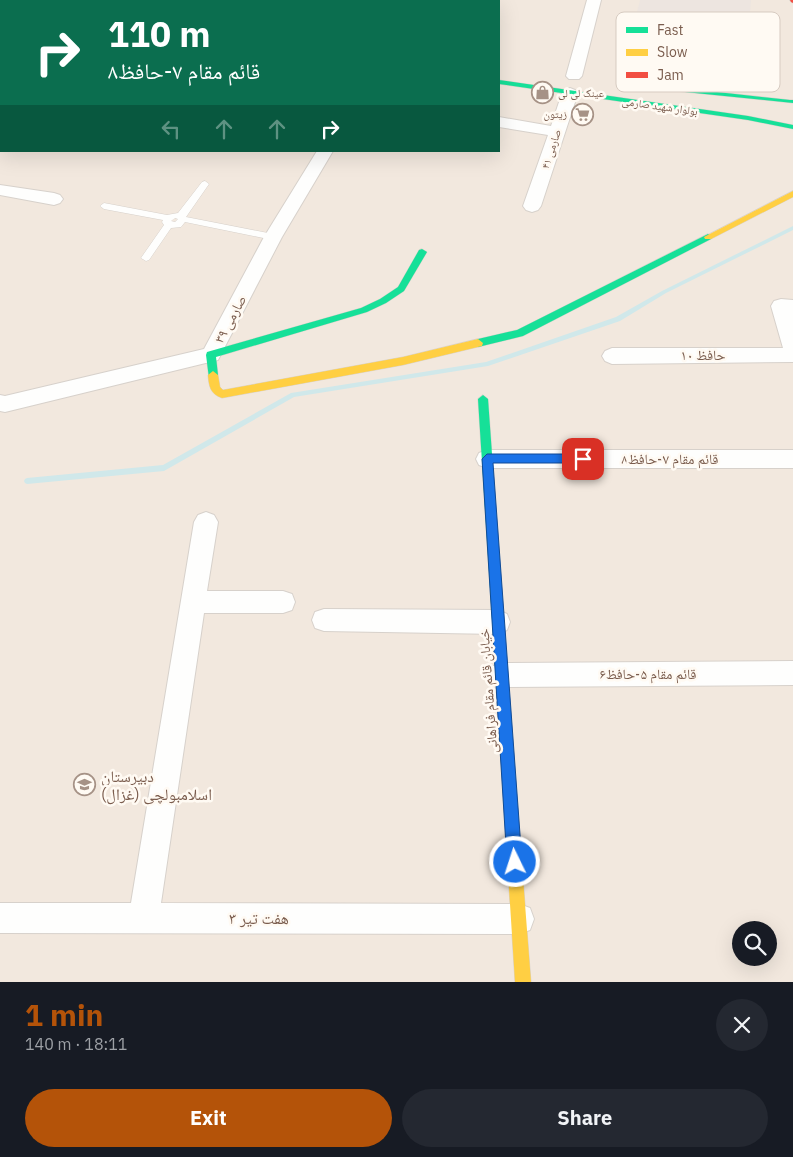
<!DOCTYPE html>
<html lang="en">
<head>
<meta charset="utf-8">
<style>
	:root { --surface:#171b24; --page:#242831; --text:#f1f3f6; --muted:#9ea1a6; --accent:#b45309 }
	body { margin:0; font-family:"IBM Plex Sans","Noto Naskh Arabic",sans-serif; background:var(--page); color:var(--text); height:100vh; display:flex; flex-direction:column; font-size:19px; white-space:nowrap }
	* { box-sizing:border-box; margin:0 }
	p { font-size:16px; color:var(--muted) }
	.icon { flex:none; width:28px; height:28px; fill:none; stroke:currentColor; stroke-width:2; stroke-linecap:round; stroke-linejoin:round }
	.map { position:relative; height:982px; overflow:hidden }
	.side { display:flex; flex-direction:column; background:var(--surface); flex:1 }
	.side>* { flex:none }
	.guide { position:absolute; left:0px; top:0px; width:500px; height:152px; box-shadow:0 5px 20px #0002; background:#0b6e4f; color:#fff; overflow:hidden }
	.controls { position:absolute; left:732px; top:921px; display:grid; gap:10px }
	.controls a { display:grid; place-items:center; width:45px; height:45px; border-radius:50%; background:var(--surface); box-shadow:0 5px 20px #0002; font-size:25px }
	.pin { position:absolute; display:grid; place-items:center; width:42px; height:42px; color:#fff; margin:-21px; border-radius:10px; box-shadow:0 2px 8px #0006 }
	.me { position:absolute; width:55px; margin:-28px; rotate:356deg; stroke-linejoin:round; filter:drop-shadow(0 0 4px #0008) }
	.turn { display:flex; align-items:center; gap:18px; height:105px; padding:0 25px; font-size:22px }
	.turn .icon { width:65px; height:65px; stroke-width:2.5 }
	.turn b { display:block; font-size:35px; line-height:42px }
	.lanes { display:flex; align-items:center; height:48px; padding:0 25px; background:#0003; justify-content:center; gap:25px; direction:ltr }
	.lanes .off { opacity:.35 }
	.round { display:grid; place-items:center; flex:none; width:52px; height:52px; border-radius:26px; background:var(--page) }
	.overview { display:flex; align-items:center; justify-content:space-between; height:85px; padding:0 25px }
	h1 { font-size:30px; font-weight:700; line-height:38px; color:var(--accent) }
	.action { display:flex; gap:10px; margin-top:auto; padding:10px 25px }
	.action a { flex:1; height:58px; border-radius:30px; background:var(--accent); color:#fff; font-size:20px; font-weight:700; line-height:58px; text-align:center }
	.action a+a { background:var(--page); color:var(--text) }
	.map>svg:first-child { display:block }
	.residential { fill:#f2e8de; fill-rule:evenodd }
	.industrial { fill:#ede5e0 }
	.lines { fill:none; stroke-linecap:round; stroke-linejoin:round }
	.stream { fill:#d0e8ea; fill-rule:evenodd }
	.lane-casing { stroke:#d7d1cb; stroke-width:1 }
	.street-casing { stroke:#d7d1cb; stroke-width:2 }
	.fast-casing { stroke:#d9d2cb; stroke-width:1 }
	.slow-casing { stroke:#d9d2cb; stroke-width:1 }
	.jam-casing { stroke:#d9d2cb; stroke-width:1 }
	.lane { fill:#fefefd; fill-rule:evenodd }
	.street { fill:#fefefd; fill-rule:evenodd }
	.fast { fill:#16e098; fill-rule:evenodd }
	.slow { fill:#ffcf43; fill-rule:evenodd }
	.jam { fill:#f24e42; fill-rule:evenodd }
	.route { fill:#1a73e8; stroke:#114b97 }
	.labels { text-anchor:middle; dominant-baseline:central; stroke-width:5; stroke-linejoin:round; paint-order:stroke }
	.far-poi-label { font-size:11px; fill:#7a5c4d; stroke:#fffaf3; text-anchor:start }
	.far-street-label { font-size:11px; fill:#7a5c4d; stroke:#fffaf3 }
	.street-label { font-size:14px; fill:#7a5c4d; stroke:#fffaf3 }
	.near-poi-label { font-size:16px; fill:#7a5c4d; stroke:#fffaf3; text-anchor:start }
	.near-street-label { font-size:16px; fill:#7a5c4d; stroke:#fffaf3 }
	.key { fill:#fffaf3; stroke:#d7cbc1; stroke-width:1 }
	.key-label { font-size:14px; fill:#7a5c4d }
</style>
</head>
<body>
<div class="map">
<svg width="793" height="982" viewBox="0 0 793 982">
	<rect width="100%" height="100%" fill="#f9f5f0"/>
	<path class="residential" d="M0,0H793V982H0ZM1,1H499V151H1ZM741,930H769V958H741Z"/>
	<path class="industrial" d="M640,0H751L746,70L723,78L624,63Z"/>
	<g class="lines">
		<path class="stream" d="M793,226V230L666,293L620,321L488,366L294,397L164,471L27,484L25,483L24,481L25,479L27,478L163,465L291,393L486,362L616,317L662,291Z"/>
		<defs>
			<path id="lane" d="M205,181L209,184L186,217L273,234L276,235V239L273,240L185,222L181,227L171,228L149,260L146,261L141,258L164,225L162,222L163,220L104,209L100,206L104,203L167,215L178,213L202,182ZM175,218L178,219L175,222L171,221Z"/>
			<path id="street" d="M400,0H414V1H400Z
				M587,0H601L582,76L579,79H569L566,76Z
				M570,88L575,90L578,93L541,206L538,210L532,212L526,210L523,206L548,135L499,127V117L551,126L562,93L565,90Z
				M0,94H1V104H0Z
				M317,151H333L282,237L218,360L5,412L0,411V395L5,396L204,349L264,237Z
				M0,185L54,193L60,195L63,199L60,203L54,205L0,195Z
				M781,299L793,300V362L612,364L605,361L602,356L605,351L612,348H783L771,306L774,301Z
				M487,450H793V468H487L479,465L476,459L479,453Z
				M206,512L214,515L218,522L207,591H283L292,594L295,602L292,610L283,613H204L161,903L519,904L530,908L534,919L530,930L519,934L0,933V903H131L194,522L198,515Z
				M324,609L498,610L507,614L510,622L507,630L498,634L324,631L315,628L312,620L315,612Z
				M793,661V685L502,687L493,684L489,675L493,666L502,663Z"/>
			<path id="fast" d="M0,5H1V9H0Z
				M499,80L748,116L793,125V129L748,120L499,84Z
				M672,87L790,100H793V103L675,91H672Z
				M708,234L712,237L711,239L523,336L478,347L473,343L478,339L517,330Z
				M422,249L427,252L404,291L386,303L367,312L216,357L218,375L213,379L209,378L206,355L207,352L361,308L380,299L398,287L419,250Z
				M483,395L488,399L519,826L517,831L512,833L507,831L505,826L478,399Z"/>
			<path id="slow" d="M53,0H67V1H53Z
				M793,191V197L711,239H705L704,237Z
				M478,339L483,343L482,346L403,365L222,398C210,394 209,386 208,375L213,371L218,375L220,387L223,390L403,357Z
				M512,819L517,821L519,826L531,982H515L505,826L507,821Z"/>
			<path id="jam" d="M790,0H793V3L791,2Z"/>
		</defs>
		<use href="#lane" class="lane-casing"/>
		<use href="#street" class="street-casing"/>
		<use href="#fast" class="fast-casing"/>
		<use href="#slow" class="slow-casing"/>
		<use href="#jam" class="jam-casing"/>
		<use href="#lane" class="lane"/>
		<use href="#street" class="street"/>
		<use href="#fast" class="fast"/>
		<use href="#slow" class="slow"/>
		<use href="#jam" class="jam"/>
	</g>
	<path class="route" d="M487,454H583L588,459L583,463H493L522,862L520,868L515,870L510,868L507,862L482,459Z"/>
	<defs>
		<symbol id="shop-ring" viewBox="-11 -11 22 22"><circle r="9.5" fill="#fffaf3" stroke="#a69286" stroke-width="1.5"/><path d="M-5-2.5h2.3a2.7 3.5 0 0 1 5.4 0H5L5.5 6h-11ZM-1.5-2.5h3a1.5 2.3 0 0 0-3 0Z" fill="#a69286"/></symbol>
		<symbol id="supermarket-ring" viewBox="-11 -11 22 22"><circle r="9.5" fill="#fffaf3" stroke="#a69286" stroke-width="1.5"/><path d="M-6-5.5h2.5l.6 2H6L4.5 2H-2.5L-4.4-4H-6ZM-1.5 3.2a1.3 1.3 0 1 0 .1 0ZM3 3.2a1.3 1.3 0 1 0 .1 0Z" fill="#a69286"/></symbol>
		<symbol id="school-ring" viewBox="-11 -11 22 22"><circle r="9.5" fill="#fffaf3" stroke="#a69286" stroke-width="1.5"/><path d="M0-5L7-2L0 1L-7-2ZM-4 1L0 2.5L4 1V4Q0 6-4 4Z" fill="#a69286"/></symbol>
	</defs>
	<g fill-rule="evenodd">
		<use href="#shop-ring" x="530" y="80" width="25" height="25"/>
		<use href="#supermarket-ring" x="570" y="102" width="25" height="25"/>
		<use href="#school-ring" x="72" y="772" width="25" height="25"/>
	</g>
	<g class="labels">
		<g class="far-poi-label">
			<text x="558" y="93">عینک لی لی</text>
			<text x="567" y="114" text-anchor="end">زیتون</text>
		</g>
		<g class="far-street-label">
			<text transform="translate(660 106) rotate(8)">بولوار شهید صارمی</text>
			<text transform="translate(551 149) rotate(-72)">صارمی ۴۱</text>
		</g>
		<g class="street-label">
			<text transform="translate(230 319) rotate(-62)">صارمی ۳۹</text>
			<text x="703" y="355">حافظ ۱۰</text>
			<text x="670" y="459">قائم مقام ۷-حافظ۸</text>
			<text x="648" y="674">قائم مقام ۵-حافظ۶</text>
			<text transform="translate(488 691) rotate(-94)">خیابان قائم مقام فراهانی</text>
		</g>
		<g class="near-poi-label">
			<text x="101" y="776">دبیرستان<tspan x="101" dy="18">اسلامبولچی (غزال)</tspan></text>
		</g>
		<g class="near-street-label">
			<text x="259" y="918">هفت تیر ۳</text>
		</g>
	</g>
	<rect x="616" y="12" width="164" height="80" rx="8" class="key"/>
	<rect x="626" y="27" width="22" height="6" fill="#16e098"/>
	<rect x="626" y="49" width="22" height="7" fill="#ffcf43"/>
	<rect x="626" y="72" width="22" height="6" fill="#f24e42"/>
	<g class="key-label">
		<text x="657" y="35">Fast</text>
		<text x="657" y="57">Slow</text>
		<text x="657" y="80">Jam</text>
	</g>
</svg>
<div class="controls">
<a><svg class="icon" aria-label="search" viewBox="0 0 24 24"><circle cx="10" cy="10" r="6"/><path d="M15 15l6 6"/></svg></a>
</div>
<div class="pin" style="left:583px;top:459px;background:#d93025"><svg class="icon" aria-label="arrive" viewBox="0 0 24 24"><path d="M6 21V4h12l-3 4 3 4H6"/></svg></div>
<svg class="me" style="left:515px;top:862px" viewBox="-20 -20 40 40"><circle r="17" fill="#1a73e8" stroke="#fff" stroke-width="3"/><path d="M0-11L8 9 0 5-8 9z" fill="#fff"/></svg>
<div class="guide">
<div class="turn"><svg class="icon" aria-label="right" viewBox="0 0 24 24"><path d="M7 20v-9h11M14 6l5 5-5 5"/></svg><div><b>110 m</b>قائم مقام ۷-حافظ۸</div></div>
<div class="lanes"><svg class="icon off" aria-label="left" viewBox="0 0 24 24"><path d="M17 20v-9H6M10 6l-5 5 5 5"/></svg><svg class="icon off" aria-label="ahead" viewBox="0 0 24 24"><path d="M12 20V5M6 11l6-6 6 6"/></svg><svg class="icon off" aria-label="ahead" viewBox="0 0 24 24"><path d="M12 20V5M6 11l6-6 6 6"/></svg><svg class="icon" aria-label="right" viewBox="0 0 24 24"><path d="M7 20v-9h11M14 6l5 5-5 5"/></svg></div>
</div>
</div>
<section class="side">
<div class="overview"><div><h1>1 min</h1><p>140 m · 18:11</p></div><a class="round"><svg class="icon" aria-label="close" viewBox="0 0 24 24"><path d="M6 6l12 12M18 6L6 18"/></svg></a></div>
<div class="action"><a>Exit</a><a>Share</a></div>
</section>
</body>
</html>
